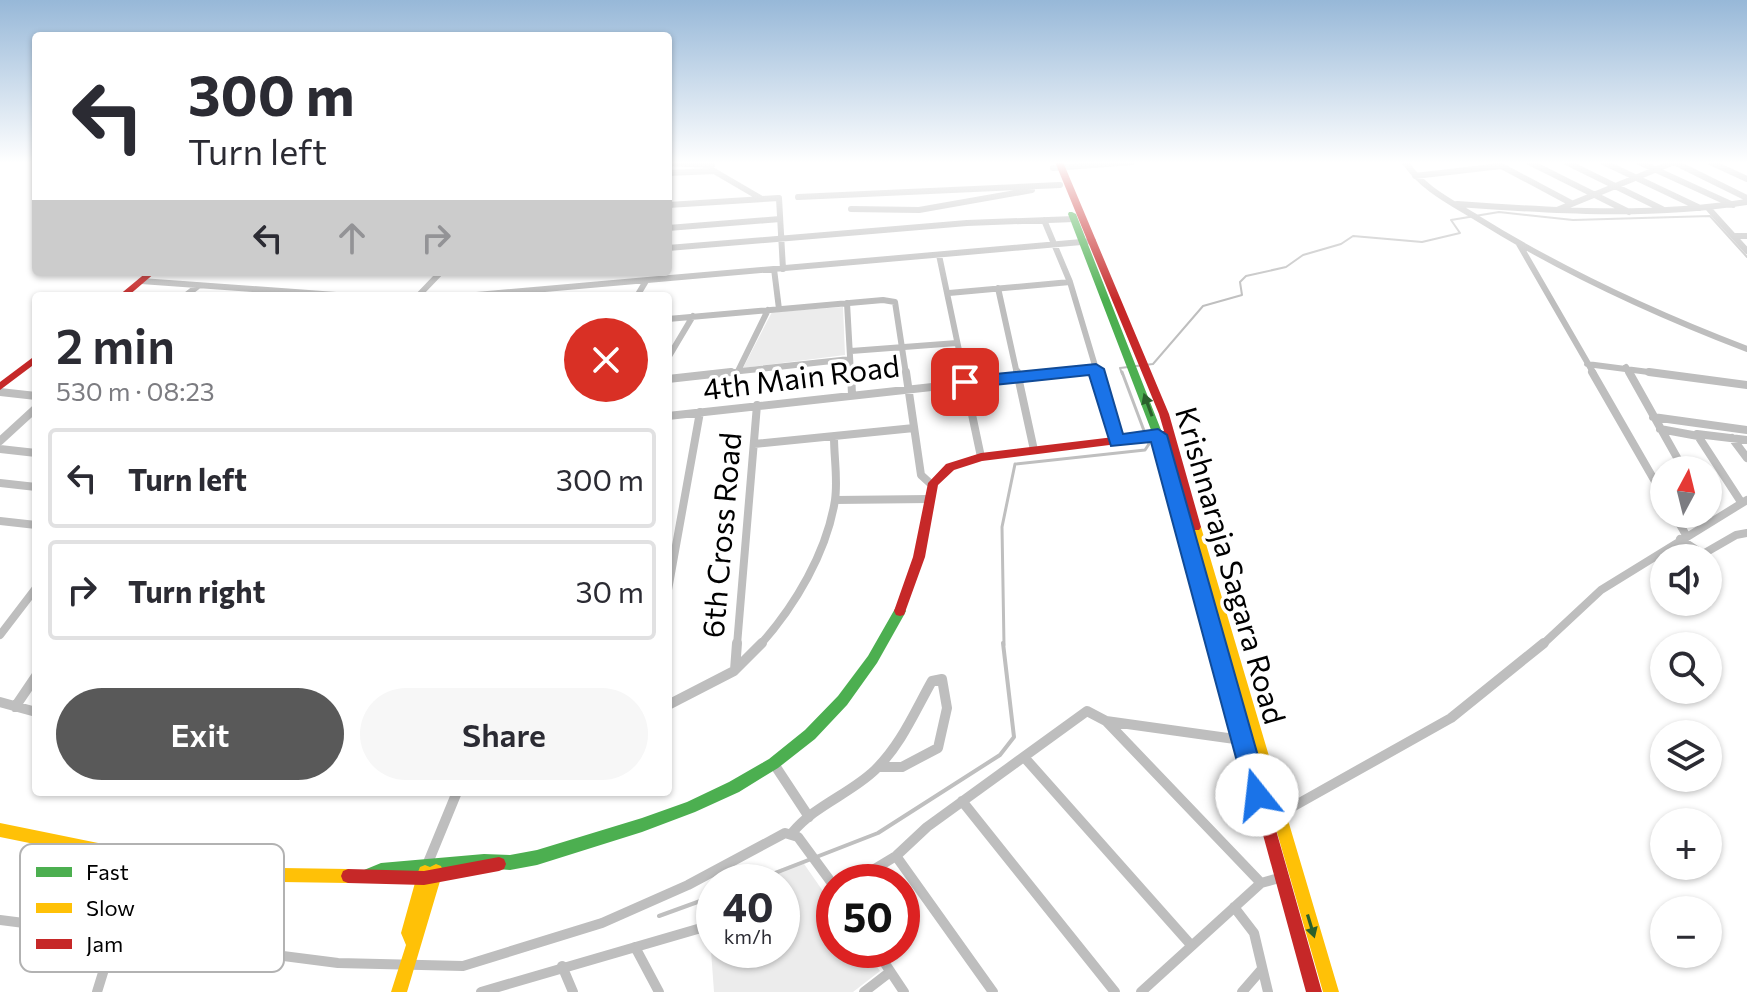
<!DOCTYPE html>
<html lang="en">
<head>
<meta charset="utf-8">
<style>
	:root { --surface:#fff; --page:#f7f7f7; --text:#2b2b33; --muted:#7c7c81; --line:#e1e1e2; --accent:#595959 }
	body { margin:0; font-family:Commissioner,sans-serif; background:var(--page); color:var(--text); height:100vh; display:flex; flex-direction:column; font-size:30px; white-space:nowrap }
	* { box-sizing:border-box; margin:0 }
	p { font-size:26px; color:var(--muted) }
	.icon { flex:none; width:44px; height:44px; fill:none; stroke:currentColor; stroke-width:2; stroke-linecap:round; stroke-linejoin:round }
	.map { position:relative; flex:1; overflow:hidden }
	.details { position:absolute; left:32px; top:292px; width:640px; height:504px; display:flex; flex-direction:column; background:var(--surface); border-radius:8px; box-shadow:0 2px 6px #0004 }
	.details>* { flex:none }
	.banner { position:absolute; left:32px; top:32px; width:640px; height:244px; border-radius:8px; box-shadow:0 2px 6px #0004; background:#fff; color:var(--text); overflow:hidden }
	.needle { width:52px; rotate:7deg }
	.buttons { position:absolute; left:1650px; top:456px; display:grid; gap:16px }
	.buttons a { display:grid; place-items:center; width:72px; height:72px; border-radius:50%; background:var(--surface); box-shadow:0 2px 6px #0004; font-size:40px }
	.speed { position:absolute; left:696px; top:864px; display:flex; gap:16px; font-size:40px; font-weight:700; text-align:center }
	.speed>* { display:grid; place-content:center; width:104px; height:104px; border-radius:50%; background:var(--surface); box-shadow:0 2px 6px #0004; line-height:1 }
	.speed small { font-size:20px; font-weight:400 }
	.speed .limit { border:12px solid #d22; background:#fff; color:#111 }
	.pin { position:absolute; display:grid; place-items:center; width:68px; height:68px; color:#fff; margin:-34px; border-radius:16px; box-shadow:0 4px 12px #0006 }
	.me { position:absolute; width:88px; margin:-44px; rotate:344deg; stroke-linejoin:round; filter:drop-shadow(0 0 6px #0008) }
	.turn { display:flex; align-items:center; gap:28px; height:168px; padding:0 24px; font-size:36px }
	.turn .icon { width:104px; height:104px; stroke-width:2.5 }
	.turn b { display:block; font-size:56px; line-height:68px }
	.lanes { display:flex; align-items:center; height:76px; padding:0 24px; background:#0003; justify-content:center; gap:40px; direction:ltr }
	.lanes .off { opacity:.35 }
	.round { display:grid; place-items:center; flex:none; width:84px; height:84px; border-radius:42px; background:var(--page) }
	.summary { display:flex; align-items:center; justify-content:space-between; height:136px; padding:0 24px }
	h1 { font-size:48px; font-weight:600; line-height:60px }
	.button { display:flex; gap:16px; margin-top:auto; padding:16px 24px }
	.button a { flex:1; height:92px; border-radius:48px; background:var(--accent); color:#fff; font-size:32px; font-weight:600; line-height:92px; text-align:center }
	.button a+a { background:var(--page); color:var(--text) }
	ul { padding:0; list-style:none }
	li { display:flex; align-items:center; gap:24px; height:100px; margin:0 16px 12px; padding:0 8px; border:4px solid var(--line); border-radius:8px }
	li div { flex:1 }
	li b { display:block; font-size:30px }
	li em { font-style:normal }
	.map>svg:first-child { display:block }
	.green { fill:#ececec }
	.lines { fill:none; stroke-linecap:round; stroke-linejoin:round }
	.stream-far2 { stroke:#bfbfbf; stroke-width:2 }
	.stream-far1 { stroke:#bfbfbf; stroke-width:3 }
	.stream { stroke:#bfbfbf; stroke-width:4 }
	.street-far2 { stroke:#bebebe; stroke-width:6 }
	.street-far1 { stroke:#bebebe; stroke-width:8 }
	.street { stroke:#bebebe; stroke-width:10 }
	.fast { fill:#4caf50; fill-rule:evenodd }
	.slow { fill:#ffc107; fill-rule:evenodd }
	.jam { fill:#c62828; fill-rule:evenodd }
	.oneway { fill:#2a602c }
	.route { fill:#1a73e8; stroke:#114b97; stroke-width:2 }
	.labels { text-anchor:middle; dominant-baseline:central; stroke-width:7; stroke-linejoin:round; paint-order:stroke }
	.street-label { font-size:30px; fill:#000; stroke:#fff }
	.key { fill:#fff; stroke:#b2b2b2; stroke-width:2 }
	.key-label { font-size:22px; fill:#000 }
</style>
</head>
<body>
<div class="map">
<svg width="1747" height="992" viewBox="0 0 1747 992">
	<rect width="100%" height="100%" fill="#fff"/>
	<path class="green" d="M843,307L845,355L743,368L772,312Z
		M802,861L834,907V950H865L880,971L853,992H714L707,895L714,893V950H782V882H744Z"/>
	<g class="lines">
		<path class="stream-far2" d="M1122,374L1120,368L1153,364L1203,306L1242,295L1240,282L1246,276L1286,267L1303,255L1341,244L1353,236L1422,242L1460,233L1451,220L1499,212L1573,220L1710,216L1747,257"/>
		<path class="stream-far1" d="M1004,645L1002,527L1015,464L1145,450L1149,444L1122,372"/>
		<path class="stream" d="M752,882L878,833L1000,755L1014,737L1003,643
			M659,916L714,896"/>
		<path class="street-far2" d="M1405,162C1422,188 1451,202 1477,218C1562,271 1653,313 1747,349
			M1494,162L1571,203
			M1529,162L1629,212
			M1566,162L1662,209
			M1603,162L1700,208
			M1639,162L1733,205
			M1674,162L1747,198
			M1710,162L1747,179
			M668,163L712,165
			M1053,168L1132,162
			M668,173L714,171L762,199
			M1415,176L1501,166
			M798,197L1060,185
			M1457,204C1555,211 1650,217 1747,202
			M668,205L779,198L783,269
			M851,209L919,210L1032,190
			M1709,209L1747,251
			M1557,210L1674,162
			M1044,220L1070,282L1096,369L1050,374
			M668,228L780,219
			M1734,236H1747
			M1519,244L1594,374
			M668,248L967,223L1074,219
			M939,255L964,374
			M774,269L779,309
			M141,281L350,296
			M998,288L1017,374
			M949,293L1070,282
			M185,296L198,286
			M418,296L441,272
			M465,296L1093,241
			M637,296L646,281
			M847,303L851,374
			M668,319L883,300L895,302L906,374
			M851,351L957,343
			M668,358L693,316
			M1587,364L1664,374
			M1626,367L1630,374
			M1096,369L1097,374
			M738,371L768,310
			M713,374L850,359"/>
		<path class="street-far1" d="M851,372L852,395
			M906,372L921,475L932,485
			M963,372L981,457
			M1017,372L1034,450
			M1097,372L1117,441
			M1592,372L1664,497
			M1629,372L1684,470
			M1649,372L1747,385
			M668,379L731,372
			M0,392L36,396
			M668,416L1068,372
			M1653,417L1747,430
			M1660,429L1698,436L1741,502
			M1697,434L1747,440
			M1732,438L1747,458
			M0,441L36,408
			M754,444L914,428
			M0,449L36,453
			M0,483L36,487
			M835,500L930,499
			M1674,514L1686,535
			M0,521L36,525
			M1680,539L1703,554L1736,535L1747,533
			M668,590L700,412
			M0,635L36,588
			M737,645L757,405
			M760,645C795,606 827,552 835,500C838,479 834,458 834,437
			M1542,645L1601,590L1747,500"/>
		<path class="street" d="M735,670L737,643
			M0,702L36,712
			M668,705L734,671L762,643
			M15,707L36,676
			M1106,721L1242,740
			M1024,757L1191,945
			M774,764L809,817
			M962,801L1115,992
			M1278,815L1451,718L1544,643
			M792,833C815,805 850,794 875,770C901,745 915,711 932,681L942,679L947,708L938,748L902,767H879
			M896,856L993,992
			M427,865L457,792
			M853,882L896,856L927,827L1087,711L1106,721L1261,883
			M1234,907L1254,933L1268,992
			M0,920L338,963L463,966L602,923L688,885L785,833L798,837L834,886
			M635,947L659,992
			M876,950L904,992
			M562,966L573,992
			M97,992L114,937L157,862
			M481,992L701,928
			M864,992L890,972
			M1141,992L1261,883L1283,877
			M1242,992L1262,969"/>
		<path class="fast" d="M1069,212H1072L1076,214L1163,435L1216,619L1214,623L1210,624L1206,623L1204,619L1153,435L1068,214Z
			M900,606L904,607L906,611L904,615L877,663L847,705L815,739L778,768L739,792L695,812L642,832L537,865L510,870L484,868L381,877L369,882L364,880L362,875L364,870L381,863L484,854L510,855L537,850L642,818L687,802L729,782L769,759L805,730L838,696L868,656L896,607Z"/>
		<path class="slow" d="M1195,523L1199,524L1201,527L1339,992H1323L1189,527L1191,524Z
			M0,823L157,855L282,868L348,869L353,871L355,876L353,881L348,883L282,882L157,869L0,837Z
			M436,864L441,866L443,871L407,992H391L406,945L401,933L418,872L420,867L425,865L430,867Z"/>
		<path class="jam" d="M1055,162H1063L1169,414L1201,527L1199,530H1191L1189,527L1165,438L982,461L954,470L938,485L925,557L904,615L900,616L896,615L894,611L913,557L928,483L946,464L981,453L1164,431L1159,414Z
			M147,272H156L128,296H118Z
			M36,355V363L0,390V382Z
			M1210,614L1214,615L1216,619L1322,992H1306L1204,619L1206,615Z
			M499,857L504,859L506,864L504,869L499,871L424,885L348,883L343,881L341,876L343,871L348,869L424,871Z"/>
	</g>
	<defs><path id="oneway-solid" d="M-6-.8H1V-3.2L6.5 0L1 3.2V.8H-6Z" transform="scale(2)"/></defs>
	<g class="oneway">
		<use href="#oneway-solid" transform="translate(1148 405) rotate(-110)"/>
		<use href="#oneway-solid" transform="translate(1311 926) rotate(73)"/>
	</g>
	<linearGradient id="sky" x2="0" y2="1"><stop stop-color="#97b8d8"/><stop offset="0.54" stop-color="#fff"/><stop offset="1" stop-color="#fff" stop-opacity="0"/></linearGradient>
	<rect width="1747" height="301" fill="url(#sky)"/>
	<path class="route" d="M1096,364L1104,369L1123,434L1158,429L1167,435L1269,795L1265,803L1257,806L1249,803L1246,795L1151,442L1111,446L1089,375L965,388L956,382L965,377Z"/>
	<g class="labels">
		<g class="street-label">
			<text transform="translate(801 376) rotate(-7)">4th Main Road</text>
			<text transform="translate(720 535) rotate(-85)">6th Cross Road</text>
			<text transform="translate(1232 565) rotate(74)">Krishnaraja Sagara Road</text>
		</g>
	</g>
	<rect x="20" y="844" width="264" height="128" rx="12" class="key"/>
	<rect x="36" y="867" width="36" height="10" fill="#4caf50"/>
	<rect x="36" y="903" width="36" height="10" fill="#ffc107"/>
	<rect x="36" y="939" width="36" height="10" fill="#c62828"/>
	<g class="key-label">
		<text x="86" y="880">Fast</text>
		<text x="86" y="916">Slow</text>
		<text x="86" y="952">Jam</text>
	</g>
</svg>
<div class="buttons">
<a><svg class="needle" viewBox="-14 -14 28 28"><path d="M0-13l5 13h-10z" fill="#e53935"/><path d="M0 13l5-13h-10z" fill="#7c7c81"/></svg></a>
<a><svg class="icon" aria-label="sound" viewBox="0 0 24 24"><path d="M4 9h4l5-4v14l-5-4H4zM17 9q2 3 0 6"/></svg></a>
<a><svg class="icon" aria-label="search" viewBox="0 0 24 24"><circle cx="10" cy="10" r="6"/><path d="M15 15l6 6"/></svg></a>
<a><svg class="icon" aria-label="layers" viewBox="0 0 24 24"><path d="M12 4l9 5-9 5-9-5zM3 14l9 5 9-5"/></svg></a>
<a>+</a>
<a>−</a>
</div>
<div class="speed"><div>40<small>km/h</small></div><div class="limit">50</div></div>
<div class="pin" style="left:965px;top:382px;background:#d93025"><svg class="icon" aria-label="arrive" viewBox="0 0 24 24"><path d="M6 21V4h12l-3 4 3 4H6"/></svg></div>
<svg class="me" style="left:1257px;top:795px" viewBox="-20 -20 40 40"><circle r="19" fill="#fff"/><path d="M0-13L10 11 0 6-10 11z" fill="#1a73e8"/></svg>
<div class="banner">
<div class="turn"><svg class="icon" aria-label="left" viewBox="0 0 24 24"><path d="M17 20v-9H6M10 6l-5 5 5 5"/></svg><div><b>300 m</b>Turn left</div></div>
<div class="lanes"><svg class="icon" aria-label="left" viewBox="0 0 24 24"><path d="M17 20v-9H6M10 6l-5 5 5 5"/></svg><svg class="icon off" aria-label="ahead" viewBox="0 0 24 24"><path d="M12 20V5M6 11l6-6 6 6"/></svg><svg class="icon off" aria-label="right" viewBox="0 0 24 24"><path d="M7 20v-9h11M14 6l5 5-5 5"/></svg></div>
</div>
<section class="details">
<div class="summary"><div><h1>2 min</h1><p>530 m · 08:23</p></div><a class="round" style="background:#d93025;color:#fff"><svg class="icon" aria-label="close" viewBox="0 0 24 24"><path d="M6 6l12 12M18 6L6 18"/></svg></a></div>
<ul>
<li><svg class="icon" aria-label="left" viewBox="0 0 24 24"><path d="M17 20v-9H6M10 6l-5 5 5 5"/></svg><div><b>Turn left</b></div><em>300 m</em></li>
<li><svg class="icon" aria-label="right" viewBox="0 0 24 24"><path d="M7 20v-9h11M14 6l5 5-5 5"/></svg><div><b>Turn right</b></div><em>30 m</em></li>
</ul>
<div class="button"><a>Exit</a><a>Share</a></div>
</section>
</div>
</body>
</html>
